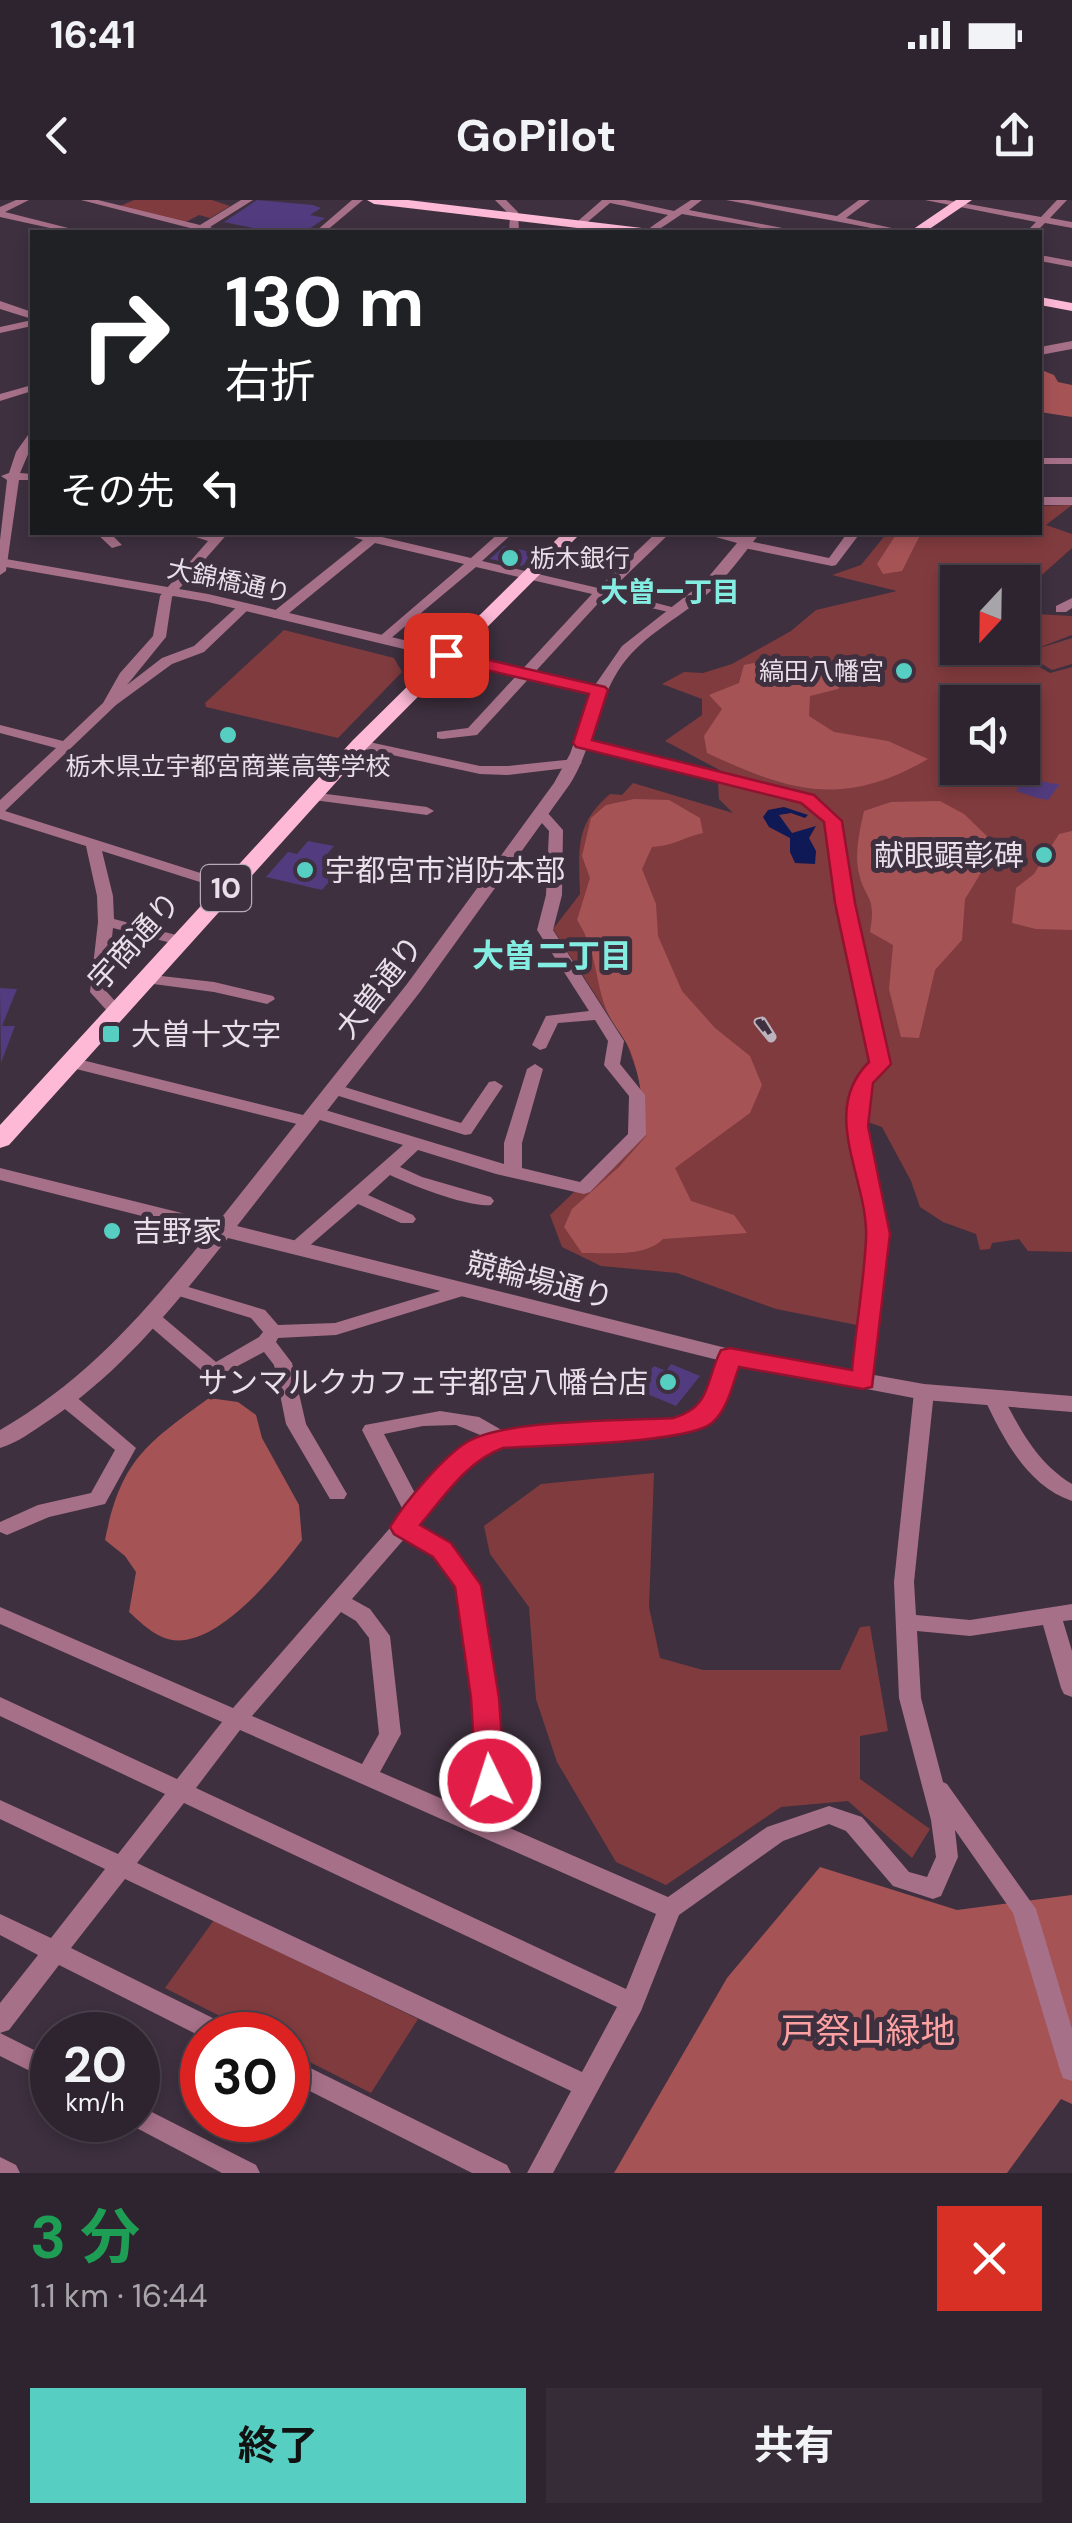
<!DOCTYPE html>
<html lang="ja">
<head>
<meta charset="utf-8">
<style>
	:root { --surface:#2e242f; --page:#362c37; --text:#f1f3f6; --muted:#a7a4aa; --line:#49414b; --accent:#57cec2 }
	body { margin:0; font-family:"DM Sans","Noto Sans JP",sans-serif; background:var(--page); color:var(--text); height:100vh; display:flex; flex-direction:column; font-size:38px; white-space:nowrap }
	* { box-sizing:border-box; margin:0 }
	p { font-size:32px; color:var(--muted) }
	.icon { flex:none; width:55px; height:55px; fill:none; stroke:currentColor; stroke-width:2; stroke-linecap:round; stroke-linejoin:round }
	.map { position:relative; height:1973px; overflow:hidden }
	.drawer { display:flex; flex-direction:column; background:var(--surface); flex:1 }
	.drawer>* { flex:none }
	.guide { position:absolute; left:30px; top:30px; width:1012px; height:305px; border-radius:0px; box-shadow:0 5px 15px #0003,0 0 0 2px var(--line); background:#202124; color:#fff; overflow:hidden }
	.needle { width:65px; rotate:202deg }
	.controls { position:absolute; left:940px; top:365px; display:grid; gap:20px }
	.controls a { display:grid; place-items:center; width:100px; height:100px; border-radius:0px; background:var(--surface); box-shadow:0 5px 15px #0003,0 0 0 2px var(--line); font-size:50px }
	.speed { position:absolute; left:30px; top:1812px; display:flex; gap:20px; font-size:50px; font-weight:700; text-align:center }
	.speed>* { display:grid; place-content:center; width:130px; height:130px; border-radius:50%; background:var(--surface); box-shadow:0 5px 15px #0003,0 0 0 2px var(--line); line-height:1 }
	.speed small { font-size:25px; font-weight:400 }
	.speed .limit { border:15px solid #d22; background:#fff; color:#111 }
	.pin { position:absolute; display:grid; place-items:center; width:85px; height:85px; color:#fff; margin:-42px; border-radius:20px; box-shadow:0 5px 15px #0006 }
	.me { position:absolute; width:110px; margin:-55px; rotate:356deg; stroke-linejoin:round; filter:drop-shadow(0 0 8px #0008) }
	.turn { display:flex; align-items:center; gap:35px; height:210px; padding:0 30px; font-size:45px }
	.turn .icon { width:130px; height:130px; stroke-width:2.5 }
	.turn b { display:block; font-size:70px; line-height:85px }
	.then { display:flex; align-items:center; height:95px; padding:0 30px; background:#0003; gap:20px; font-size:38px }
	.round { display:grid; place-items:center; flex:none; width:105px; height:105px; border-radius:0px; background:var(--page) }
	.summary { display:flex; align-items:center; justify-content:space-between; height:170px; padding:0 30px }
	h1 { font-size:60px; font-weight:700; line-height:75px; color:#1e9e55 }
	.cta { display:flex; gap:20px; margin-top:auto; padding:20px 30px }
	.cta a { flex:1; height:115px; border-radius:0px; background:var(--accent); color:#111; font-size:40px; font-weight:700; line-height:115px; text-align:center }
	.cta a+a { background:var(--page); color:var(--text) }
	.status { display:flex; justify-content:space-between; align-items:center; height:70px; padding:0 50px; background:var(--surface); direction:ltr }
	.status svg { height:28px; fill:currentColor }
	header { display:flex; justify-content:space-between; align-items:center; height:130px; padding:0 30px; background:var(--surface); font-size:45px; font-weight:700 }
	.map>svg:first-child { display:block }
	.green { fill:#803b3e; fill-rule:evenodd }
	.forest { fill:#a65356 }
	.water { fill:#0e1955 }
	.building { fill:#523c7f }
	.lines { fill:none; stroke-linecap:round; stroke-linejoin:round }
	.minor { fill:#a67088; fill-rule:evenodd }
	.tertiary { fill:#a67088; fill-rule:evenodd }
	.primary { fill:#fdb9d6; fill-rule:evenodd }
	.rail-casing { stroke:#bdb3be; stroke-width:9 }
	.rail { stroke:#3e303f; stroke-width:5; stroke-dasharray:15; stroke-linecap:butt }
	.route { fill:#e11d48; stroke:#92132f; stroke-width:2.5 }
	.poi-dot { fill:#57cec2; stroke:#3e303f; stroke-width:4 }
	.labels { text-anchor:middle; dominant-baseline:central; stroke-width:10; stroke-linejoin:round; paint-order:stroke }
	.far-poi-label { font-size:25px; fill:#e8dfe9; stroke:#3e303f; text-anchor:start }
	.far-street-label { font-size:25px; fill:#e8dfe9; stroke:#3e303f }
	.far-neighbourhood-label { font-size:28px; font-weight:bold; fill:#84ede2; stroke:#3e303f }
	.shield { fill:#3e303f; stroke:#b5aab6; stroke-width:2.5 }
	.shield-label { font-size:28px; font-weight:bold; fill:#e8dfe9 }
	.poi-label { font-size:30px; fill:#e8dfe9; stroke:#3e303f; text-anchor:start }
	.street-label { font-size:30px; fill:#e8dfe9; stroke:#3e303f }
	.neighbourhood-label { font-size:32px; font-weight:bold; fill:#84ede2; stroke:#3e303f }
	.near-park-label { font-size:35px; fill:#ffa1a2; stroke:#3e303f }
</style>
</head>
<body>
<div class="status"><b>16:41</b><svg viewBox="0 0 49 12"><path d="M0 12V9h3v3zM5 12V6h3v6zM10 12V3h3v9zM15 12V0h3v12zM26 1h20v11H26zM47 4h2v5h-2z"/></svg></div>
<header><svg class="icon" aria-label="back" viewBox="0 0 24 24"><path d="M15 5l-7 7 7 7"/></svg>GoPilot<svg class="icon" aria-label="share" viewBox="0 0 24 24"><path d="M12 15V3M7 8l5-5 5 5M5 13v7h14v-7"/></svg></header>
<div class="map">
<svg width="1072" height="1973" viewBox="0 0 1072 1973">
	<rect width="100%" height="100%" fill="#3e303f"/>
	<path class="green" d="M134,0H212L230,6L210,18L199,15L184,23L118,7Z
		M1072,305L1046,325L1072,334V348L1035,381L1023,400L1022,382H958V448H1022L1023,408L1035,414L1072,416V435L1030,451L1072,438V464L1052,470L1023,453L1018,455L1050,473L1072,467V1052L1028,1051L1019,1039L992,1043L990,1049L980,1050L976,1034L943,1022L920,1007L911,981L882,927L850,916L874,1031L857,1125L776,1109L677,1073L601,1066L562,1047L550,1015L617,951L649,906L627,844L553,729L580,694C579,650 574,625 610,594L622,595L633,583L733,613L719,599L718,582L729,575L665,541L702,515V499L662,484L684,472L703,473L732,464L791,431L816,410L897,391L832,375L861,365L887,333L1040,332V306ZM958,502H1022V568H958Z
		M284,430L394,458L402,472L338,538L206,507L205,503Z
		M654,1273L649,1407L660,1458L703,1470H840L860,1427L870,1426L888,1531L860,1536V1579L930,1629L912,1658L848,1601L781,1607L666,1685L616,1662L557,1562L536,1499L529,1407L490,1354L484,1326L541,1284Z
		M214,1720L418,1819L371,1893L288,1851V1835H257L165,1788Z"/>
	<path class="forest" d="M1044,171L1054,175L1058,182L1072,185V217L1040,212V173Z
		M897,333H921L902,371L883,374L877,364Z
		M788,456L825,463L847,476L838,489L810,496L809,516L834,532L888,541L928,559C843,608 791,592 707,553L704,536L722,509L709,495L739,483L744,465Z
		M634,599L669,600L700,618L703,633C684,637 673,646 652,647L642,669L656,704L658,736L682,791L715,828L750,856L762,885L750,913L675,968L691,1001L734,1015L747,1033L663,1039C644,1058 607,1052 582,1053L564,1027L572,1009L619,967L646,936C643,907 641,878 630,850C624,836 612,824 606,809C594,776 597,751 577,720L590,678L582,656L591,618L606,605Z
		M940,601L964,614L992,641L984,668L965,699L962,740L935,770L919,838L901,837L889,789L893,745L870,732C877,693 864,701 858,669C855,652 860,628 864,611L891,602Z
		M1072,631V730L1036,729L1012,723L1016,688L1034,674L1059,634Z
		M209,1198L238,1202L256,1215L262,1238L299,1305L302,1340C277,1374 207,1461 160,1436C149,1431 138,1420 129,1412L136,1372L125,1356L105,1340C121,1260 146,1244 209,1198Z
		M820,1667L957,1710L1072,1695V1904L1061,1899L1007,1973H614L727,1778Z"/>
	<path class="water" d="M784,607L808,615L805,618L791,613L779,615L792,633L816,626L809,638L816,651L815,664L795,663L790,652V638L769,627L763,617L768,610Z"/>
	<path class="building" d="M257,0L313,5L321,8L310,15L325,18L305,32H272L224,22Z
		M504,346L536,353L522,366L490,359Z
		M1026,577L1049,583L1060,584L1048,600L1037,598L1016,591Z
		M308,641L334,646L323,659L344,664L322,690L266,677L288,652L297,654Z
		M0,788L17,789L2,826H15L1,863Z
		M671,1164L700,1176L676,1206L635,1189L654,1166L666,1171Z"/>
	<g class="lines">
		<path class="minor" d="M16,0H29L5,12L84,32H68L0,17V7Z
			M81,0H98L200,25L241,0H253L210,27L222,32H196L194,29Z
			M352,0H363L325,32H315Z
			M495,0H506L518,12L519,32H509L510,15Z
			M602,0H624L674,11L691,0H702L689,10L803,32H784L682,14L655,32H644L668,15L610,3L584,25H578V21Z
			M726,0H747L837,16L859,0H870L846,18L910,32H892Z
			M925,0H946L1041,17L1057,0H1067L1050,18L1072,22V28L1045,23L1036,32H1026L1036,22Z
			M1040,55L1072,61V67L1040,61Z
			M32,120V126L0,133V127Z
			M32,185V191L0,201V194Z
			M32,234V245L20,273L32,274V280H19L6,371L0,375V340L7,280L1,276L9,273L16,252L28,235Z
			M1040,258H1072V264H1040Z
			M1040,297H1072V305H1040Z
			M95,332H109L122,345L112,348Z
			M181,332L214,335L229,332L172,397L166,437L127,485L162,458L194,446L240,404L245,403L251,407L204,452L172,464L116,505L5,611L232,683L235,686L232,689H222L102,651L113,696L114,719L184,737L187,740L179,745L113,728L106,791L123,810L115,815L109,813L90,792L98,722L97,696L86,646L0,619V600L56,548L0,533V525L63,541L103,503L120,473L153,436L160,396L208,341Z
			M337,332L370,335L384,332L382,337L471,358L500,332H514L482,361L598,388L657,332H671L610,391L683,410L677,414L604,397L477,535L442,539L437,538V532L468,528L592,394L476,367L384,444L377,440L379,437L464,364L375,343L283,418H273V412L363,340Z
			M848,332H861L836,365L832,366L744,348L738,344L744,340L829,358Z
			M1072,398V408L1066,412H1056V406Z
			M582,539L813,596L840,621L866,768L888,864L870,882L866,926L887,1034L873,1181L870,1186H856L853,1181L869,1034L848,926L854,881L872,863L850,768L826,622L803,602L577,546L575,543Z
			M360,540L480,566H507L575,559L582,563L575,567L507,575L480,574L355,547L353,544Z
			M311,592L427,607L434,611L427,615L306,599L304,596Z
			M541,610L546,611L563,630L562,695L553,730L624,841L620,864L645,895L646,935L590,992L584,994L496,974L418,950L400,967L422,977L491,997L494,1001L491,1005C470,1008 411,985 390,975L368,995L413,1015L416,1019L413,1023H401L358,1004L301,1053H289L286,1049L289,1045L403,945L310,917L308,913L310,909H322L504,964V943L527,869L535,864L543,869L522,943V968L580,982L628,934L629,896L604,865L608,841L595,820L558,823L546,848L540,850L532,845L546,816L589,811L537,730L546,695L549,631L534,614Z
			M144,774L214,782L273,796L275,799L267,804L214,792L138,782L136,779L138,776Z
			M70,857L315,918L317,922L309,927L64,866L62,862L64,858Z
			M495,881L503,886L471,934L465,935L329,893L327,889L335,884L461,923L489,882Z
			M175,1083L265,1110L278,1125L335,1123L460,1085L469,1091L466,1095L336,1135L278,1138L276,1142L292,1163L306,1224L347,1294L344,1299H330L286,1224L274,1165L264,1152L215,1178L208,1176L145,1122L143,1118L145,1114H159L216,1162L259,1137L263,1132L251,1118L169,1093L166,1089Z
			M730,1149L737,1151L739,1156L720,1207L706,1221L695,1227L673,1234L503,1246C464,1260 442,1295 416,1325L449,1345L478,1385L496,1499L501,1581L480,1615L668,1697L767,1627L829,1606L862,1617L909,1672L927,1677L936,1657L931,1620L899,1498L894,1382L914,1192L917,1187H931L934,1192L914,1382L916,1415L970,1420L1072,1404V1420L1063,1421L1072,1451V1497L1064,1494L1061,1488L1043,1425L970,1436L917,1431L921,1498L943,1582L947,1584L1036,1709L1072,1829V1881L1063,1878L1060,1870L1013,1713L955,1630L958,1657L941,1696L933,1699L893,1686L846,1631L829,1624L783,1641L679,1715L641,1811L553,1973H527L571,1891L125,1679L71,1748L231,1827L234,1835H202V1837L59,1765L9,1830L0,1833V1803L38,1755L0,1735V1714L51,1738L105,1669L0,1619V1600L118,1654L165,1594L0,1516V1497L177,1579L222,1522L0,1424V1407L233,1508L404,1312L362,1230L365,1225L440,1211L479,1217L505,1232L672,1220L692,1212L705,1199L721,1156L723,1151ZM456,1225L485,1237C455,1248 437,1274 417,1297L384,1234L423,1226ZM405,1338L435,1355L458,1387L474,1499L479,1580L461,1607L380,1572L401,1534L390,1436L370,1409L352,1399ZM341,1412L356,1421L369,1438L379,1534L362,1564L252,1516ZM240,1530L656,1714L626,1789L196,1588ZM184,1603L617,1807L582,1872L137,1663Z
			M994,1191L1001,1193C1020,1229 1036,1262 1072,1284V1301C1027,1286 1003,1238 984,1198L987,1193Z
			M67,1193L74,1195L136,1248L105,1304L49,1317L7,1335L0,1332V1322L38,1305L91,1293L115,1250L60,1205L57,1200L60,1195Z
			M0,1833L52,1859V1882L0,1856Z
			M288,1857L507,1965L511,1973H472L288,1880Z
			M138,1905L256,1965L260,1973H222L129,1924L127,1920H138Z
			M0,1957L16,1965L20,1973H0Z"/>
		<path class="tertiary" d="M0,101L32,112V119L0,109Z
			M1072,141V149L1040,155V147Z
			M698,332L743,336L746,332H761C743,354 727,378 705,396C677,419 644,435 622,465C597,500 593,547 570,584L420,792L237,1026L730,1149L924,1184L1072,1196V1212L924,1200L730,1163L228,1038C174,1106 121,1173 48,1221C33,1231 17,1243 0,1248V1230C87,1180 147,1110 209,1033L0,980V968L218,1022L407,784L554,583L570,554L591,494L208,402L0,366V358L208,394L595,485L622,446L705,381L737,343Z"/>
		<path class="primary" d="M367,0H408L642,28L649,32H611L374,4Z
			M956,0H972L925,32H909Z
			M1040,97L1072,103V111L1040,105Z
			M564,332H582L367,548L9,945L0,948V925L353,540Z"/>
		<defs>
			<path id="rail" d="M762,821L772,837L771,838L758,822Z"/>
		</defs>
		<use href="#rail" class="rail-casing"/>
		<use href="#rail" class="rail"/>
	</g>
	<path class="route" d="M446,450L605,487L608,490L592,540L814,595L842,621L855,703L891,864L873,883L868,926L890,1034L872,1187L863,1189L739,1167C732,1186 728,1209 712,1223C687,1244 542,1245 503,1248C467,1261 444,1297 420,1325L451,1343L481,1385L499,1498L505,1581L500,1589L490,1593L480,1589L476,1581L471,1498L455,1387L433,1357L394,1334L390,1327C404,1303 443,1257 467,1242C505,1219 624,1221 673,1218C712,1207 705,1181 721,1150L730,1148L852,1170C856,1126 864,1082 866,1039C869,980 818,912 869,862L835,703L824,622L801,603L576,547L573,543L589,494L440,459V451Z"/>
	<g class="poi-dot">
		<circle cx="510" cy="358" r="10"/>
		<circle cx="904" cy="471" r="10"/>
		<circle cx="228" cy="535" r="10"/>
		<circle cx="1044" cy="655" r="10"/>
		<circle cx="305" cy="670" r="10"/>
		<rect x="101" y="824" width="20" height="20" rx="5"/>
		<circle cx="112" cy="1031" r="10"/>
		<circle cx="668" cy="1182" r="10"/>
	</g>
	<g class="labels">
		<g class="far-poi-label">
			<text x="530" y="358">栃木銀行</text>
			<text x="884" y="471" text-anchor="end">縞田八幡宮</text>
			<text x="228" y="566" text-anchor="middle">栃木県立宇都宮商業高等学校</text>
		</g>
		<g class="far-street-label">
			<text transform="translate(229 381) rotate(12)">大錦橋通り</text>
		</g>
		<g class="far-neighbourhood-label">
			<text x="670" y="392">大曽一丁目</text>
		</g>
		<rect class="shield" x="201" y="665" width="50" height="46" rx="8"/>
		<g class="shield-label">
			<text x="226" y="688">10</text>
		</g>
		<g class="poi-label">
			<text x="1024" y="655" text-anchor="end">献眼顕彰碑</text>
			<text x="325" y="670">宇都宮市消防本部</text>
			<text x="131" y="834">大曽十文字</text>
			<text x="132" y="1031">吉野家</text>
			<text x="648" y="1182" text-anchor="end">サンマルクカフェ宇都宮八幡台店</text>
		</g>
		<g class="street-label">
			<text transform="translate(134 741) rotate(-48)">宇商通り</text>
			<text transform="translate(379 787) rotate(-52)">大曽通り</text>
			<text transform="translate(540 1080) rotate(14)">競輪場通り</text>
		</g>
		<g class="neighbourhood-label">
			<text x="552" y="756">大曽二丁目</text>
		</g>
		<g class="near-park-label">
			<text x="868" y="1831">戸祭山緑地</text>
		</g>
	</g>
</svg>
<div class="controls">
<a><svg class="needle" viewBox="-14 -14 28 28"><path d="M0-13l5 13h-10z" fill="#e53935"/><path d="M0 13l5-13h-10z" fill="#a7a4aa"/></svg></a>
<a><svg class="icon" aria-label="sound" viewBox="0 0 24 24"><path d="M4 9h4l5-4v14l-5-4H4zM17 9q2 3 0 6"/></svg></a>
</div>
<div class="speed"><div>20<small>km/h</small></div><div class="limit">30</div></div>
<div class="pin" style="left:446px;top:455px;background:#d93025"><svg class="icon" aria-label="arrive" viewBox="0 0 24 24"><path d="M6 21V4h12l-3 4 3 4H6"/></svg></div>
<svg class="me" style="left:490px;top:1581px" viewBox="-20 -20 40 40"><circle r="17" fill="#e11d48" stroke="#fff" stroke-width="3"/><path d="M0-11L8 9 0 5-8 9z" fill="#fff"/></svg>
<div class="guide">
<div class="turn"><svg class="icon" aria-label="right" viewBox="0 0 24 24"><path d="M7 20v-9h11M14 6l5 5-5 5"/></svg><div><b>130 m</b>右折</div></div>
<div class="then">その先<svg class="icon" aria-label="left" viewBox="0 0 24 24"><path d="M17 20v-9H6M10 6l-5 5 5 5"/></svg></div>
</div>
</div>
<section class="drawer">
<div class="summary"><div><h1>3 分</h1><p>1.1 km · 16:44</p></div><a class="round" style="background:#d93025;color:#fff"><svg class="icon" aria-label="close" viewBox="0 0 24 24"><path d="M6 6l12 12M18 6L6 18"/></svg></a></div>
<div class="cta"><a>終了</a><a>共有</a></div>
</section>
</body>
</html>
